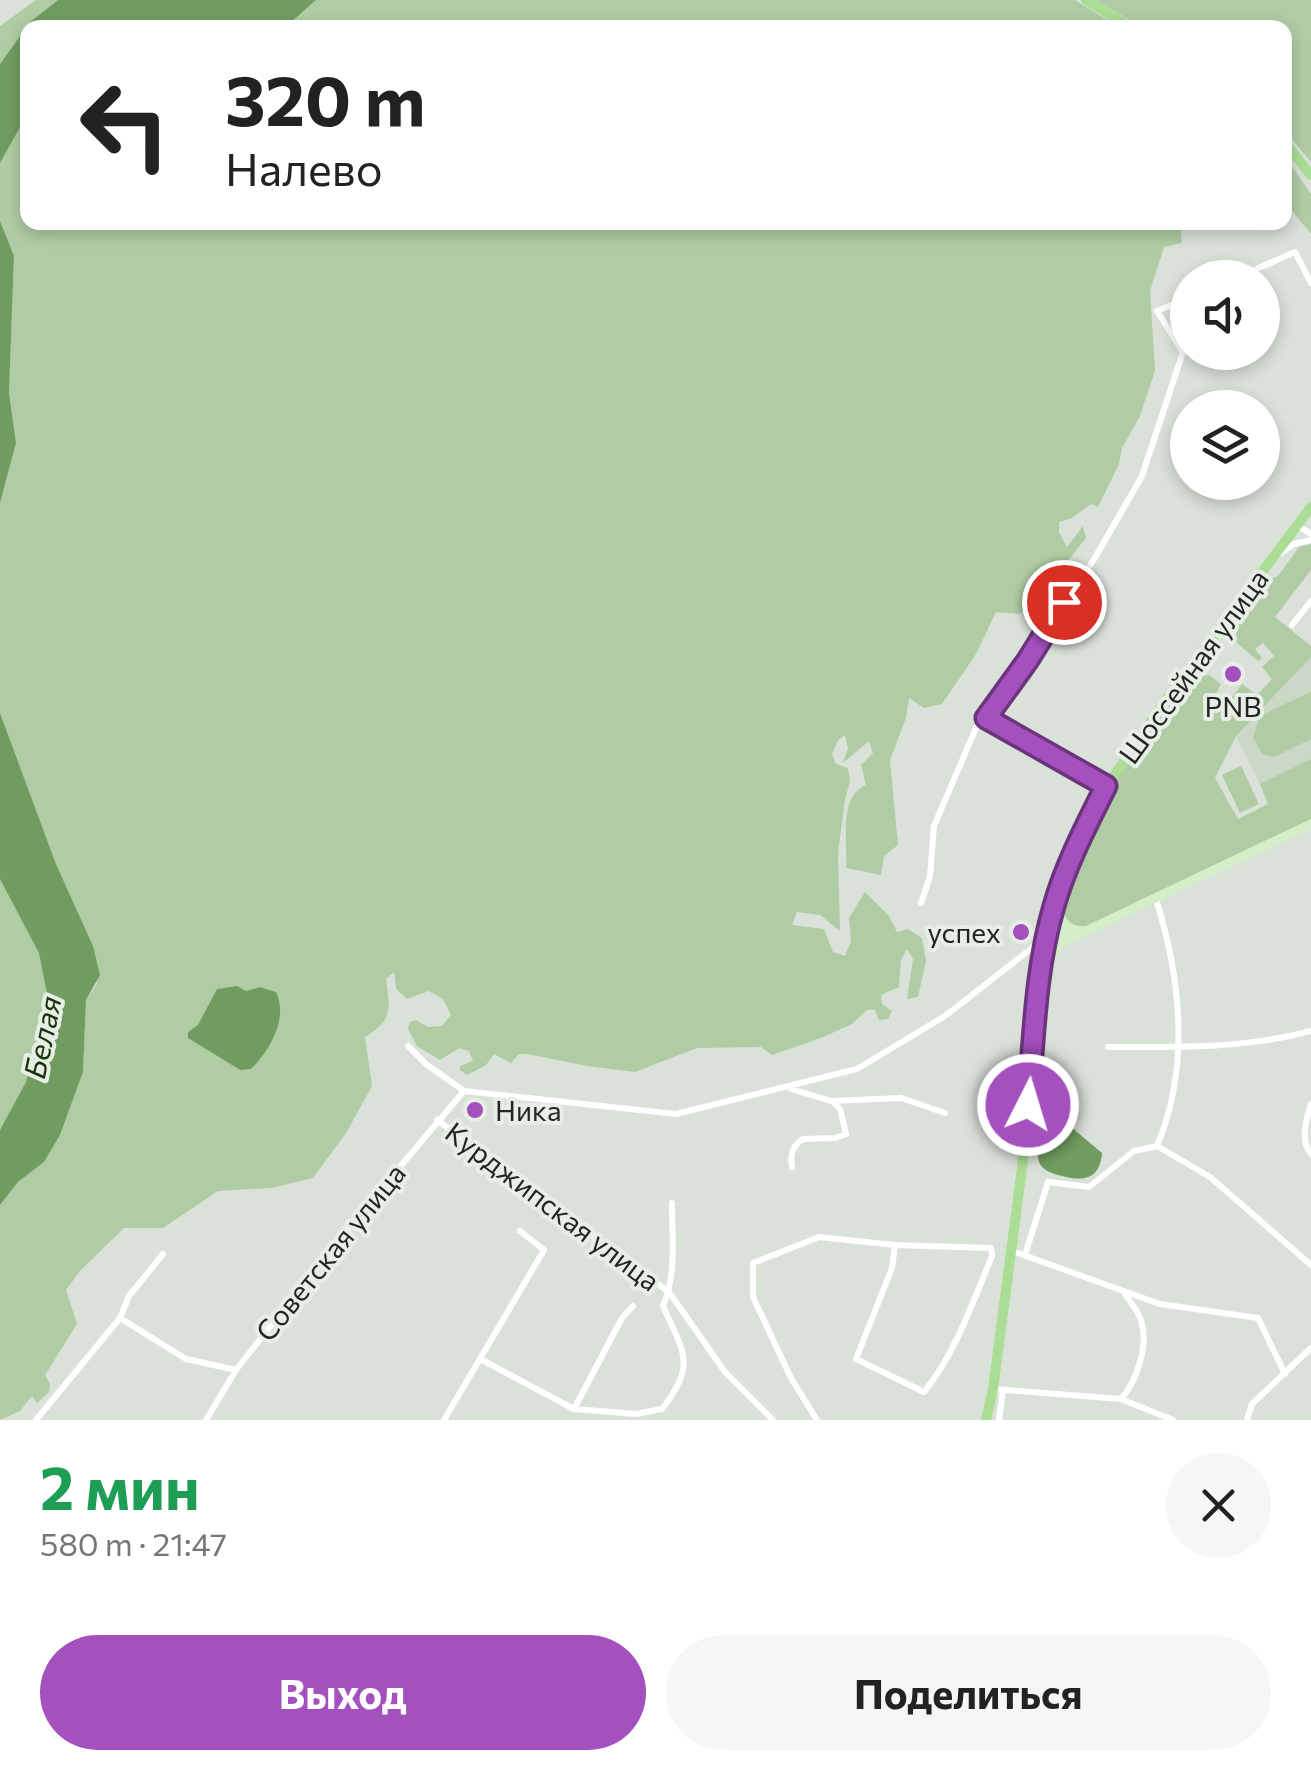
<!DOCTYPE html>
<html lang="ru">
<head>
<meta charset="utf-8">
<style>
	:root { --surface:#fff; --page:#f6f6f6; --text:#222; --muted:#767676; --accent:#a450be }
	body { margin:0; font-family:Commissioner,sans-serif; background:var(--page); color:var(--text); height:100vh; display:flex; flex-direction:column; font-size:38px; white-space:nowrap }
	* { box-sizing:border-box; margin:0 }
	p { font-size:32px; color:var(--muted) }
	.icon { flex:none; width:55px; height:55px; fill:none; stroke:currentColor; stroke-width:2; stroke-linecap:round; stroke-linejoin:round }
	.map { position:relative; height:1420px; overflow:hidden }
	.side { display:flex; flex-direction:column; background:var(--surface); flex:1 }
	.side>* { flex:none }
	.guide { position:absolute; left:20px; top:20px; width:1272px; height:210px; border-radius:20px; box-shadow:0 5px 15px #0003; background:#fff; color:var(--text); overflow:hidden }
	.controls { position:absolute; left:1170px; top:260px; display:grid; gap:20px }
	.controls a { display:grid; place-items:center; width:110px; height:110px; border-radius:50%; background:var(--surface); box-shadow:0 5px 15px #0003; font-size:50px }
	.pin { position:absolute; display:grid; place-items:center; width:85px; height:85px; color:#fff; margin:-42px; border:5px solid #fff; border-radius:50%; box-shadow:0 2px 10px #0007 }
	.me { position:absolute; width:110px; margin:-55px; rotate:5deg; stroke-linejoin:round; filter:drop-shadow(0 0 8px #0008) }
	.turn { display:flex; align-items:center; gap:35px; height:210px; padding:0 40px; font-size:45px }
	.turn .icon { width:130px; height:130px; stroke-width:2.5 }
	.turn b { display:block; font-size:70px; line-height:85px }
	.round { display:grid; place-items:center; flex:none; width:105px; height:105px; border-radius:52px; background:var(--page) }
	.head { display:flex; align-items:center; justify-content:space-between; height:170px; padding:0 40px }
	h1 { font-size:60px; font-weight:700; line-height:75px; color:#1e9e55 }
	.action { display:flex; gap:20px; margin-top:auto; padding:20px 40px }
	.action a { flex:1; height:115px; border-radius:60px; background:var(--accent); color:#fff; font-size:40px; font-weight:700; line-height:115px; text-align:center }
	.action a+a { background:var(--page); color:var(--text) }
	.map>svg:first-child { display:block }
	.built { fill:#cbd7c7 }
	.green { fill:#afcca4; fill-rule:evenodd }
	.water { fill:#719c60 }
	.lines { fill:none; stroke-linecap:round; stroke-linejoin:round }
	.street { stroke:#fff; stroke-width:6 }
	.secondary { stroke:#d5eeca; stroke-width:9 }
	.primary { stroke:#abdd95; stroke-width:10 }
	.route-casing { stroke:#6b347c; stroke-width:25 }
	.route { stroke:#a450be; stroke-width:18 }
	.poi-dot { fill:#a450be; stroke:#e7eee5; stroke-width:4 }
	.labels { text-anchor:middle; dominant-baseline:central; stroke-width:8; stroke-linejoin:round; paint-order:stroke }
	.street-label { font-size:28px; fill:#232522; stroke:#e7eee5 }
	.poi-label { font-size:28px; fill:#232522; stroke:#e7eee5 }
	.water-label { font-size:30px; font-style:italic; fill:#173509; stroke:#e7eee5 }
</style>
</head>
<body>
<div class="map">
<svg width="1311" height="1420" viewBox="0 0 1311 1420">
	<rect width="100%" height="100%" fill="#dae1d8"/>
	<path class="built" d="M1311,657V759L1260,784L1236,736Z"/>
	<path class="green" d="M36,0H58L30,22L0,64V26Z
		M316,0H1075L1119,27L286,28Z
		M1095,0H1311V162L1285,131V28L1142,27Z
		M27,115L28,222L1180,223L1182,243L1164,247L1150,291L1155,371L1139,418L1122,448L1119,464L1098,507L1091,504L1072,518L1059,522V532L1067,547L1083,526L1086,538L1043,592L1020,614L996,612L976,654L942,704L924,708L909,698L906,718L890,760L898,845L884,856L881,875L846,868C848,843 838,796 866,785L861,765L873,753L869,741L843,763L848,748L845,735L838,740L832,754L836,764L848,768L850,782L845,799L838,853L840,931L820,915L797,912L792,925L824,929L833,952L845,956L851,941L849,918L865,892L889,916L897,932L908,929L922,938L926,961L918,997L907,999L913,959L907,949L901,960L899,987L881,995L882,1004L892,1011L888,1019L879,1020L875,1010H867L852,1024L821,1038L772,1055L761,1047L697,1048L635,1072L587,1066L527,1054H519L511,1063L494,1054L486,1065L467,1075L460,1070V1066L473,1061L469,1051L459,1048L440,1060L417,1046L408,1029L410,1022L416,1020L428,1027L442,1026L451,1015L443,999L429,991L407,999L396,989L394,972L386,979C390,1010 393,1020 365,1037L372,1086L346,1133L313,1178L271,1188L218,1191L163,1228H124L80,1271L66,1290L77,1324L45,1375L50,1384L49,1392L37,1403L32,1396L20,1411L0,1420V1205L18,1182L44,1162L60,1135L83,1072L86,1000L97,984L93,946L56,864L0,713V503L16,443L9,393L14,256L0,221V163ZM261,987L276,992C275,1030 277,1051 240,1070L188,1038C206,1014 231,995 261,987Z
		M1285,156L1311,194V234L1285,202Z
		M1311,544V570L1275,617L1311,646V657L1236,736L1215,778L1238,819L1268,804L1260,784L1311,759V819L1086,926H1071L1061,913C1065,903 1065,893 1068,882C1086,809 1141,745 1184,685L1194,677L1209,675L1221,684L1216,694L1228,702L1242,684L1257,695L1272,679L1262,667L1274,656L1263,643L1255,649L1262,658L1258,661L1236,642L1237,613L1259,584L1278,576L1299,547Z
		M1311,692V739L1274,757L1262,754L1253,737L1261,715Z
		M1241,766L1259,804L1240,813L1222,775Z
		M0,879C18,909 40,943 46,977C56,1029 26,1087 0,1130Z"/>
	<path class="water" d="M58,0H316L286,27L28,28L27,115L0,163V64L30,22Z
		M0,221L14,256L9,393L16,443L0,503Z
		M0,713L56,864L93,946L100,975L86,1000L83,1072L60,1135L44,1162L18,1182L0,1205V1130L26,1082L49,1003L39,953L0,879Z
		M237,986L246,991L260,987L276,992C289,1019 269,1051 251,1069L240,1070L188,1038V1032L198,1025L217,989Z
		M1055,1121L1065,1122L1102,1153C1100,1179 1084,1182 1062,1176C1054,1174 1045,1172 1040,1164C1035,1155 1040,1141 1043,1132Z"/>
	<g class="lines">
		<path class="street" d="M1236,278L1295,252L1311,283
			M1297,525L1311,534
			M1278,555L1294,544L1311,540
			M1292,625L1311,601
			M986,718L1107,786
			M1156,899C1181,979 1190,1067 1157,1146
			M921,903L930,876L934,826L979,721L986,718L1029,661L1096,556L1142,476L1183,352L1157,311L1188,298
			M408,1046L426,1064L464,1091L676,1114L857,1069L945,1016L1046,937
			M1108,1047C1176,1047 1244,1049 1311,1031
			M791,1089L831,1101L901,1098L945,1113
			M1311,1104C1306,1119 1300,1141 1311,1154
			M437,1120L669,1292L725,1372L773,1420
			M792,1167C790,1155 792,1146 803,1139L835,1138L846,1134L840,1109L833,1102
			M1012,1251L1160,1304L1258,1318L1285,1374
			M1025,1255L1048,1182L1089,1187L1134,1151L1157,1146L1210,1177L1311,1265
			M120,1318L186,1359L236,1370
			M482,1360L574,1409L636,1414L662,1409C697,1364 684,1354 663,1306C677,1274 672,1237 672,1203
			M994,1389L1121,1399L1173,1420
			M1121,1399C1137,1381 1149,1345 1141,1320C1138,1310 1128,1300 1123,1291
			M574,1409L622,1318L633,1306
			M36,1420L120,1318L129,1296L163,1254
			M206,1420L236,1370L338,1240L464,1091
			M444,1420L544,1250L520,1231
			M817,1420L791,1378L753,1297V1263L819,1237L895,1245L991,1248L992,1256C973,1302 955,1354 924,1392L856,1359L892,1268L895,1245
			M999,1420L1003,1390
			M1247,1420L1252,1404L1311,1348"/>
		<path class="secondary" d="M1054,904C1061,920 1066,931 1084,931
			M1046,937L1075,932
			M1042,965L1063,942L1311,824"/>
		<path class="primary" d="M1086,0L1132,28
			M1285,143L1311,175
			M986,1420L993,1389L1022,1168L1041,967L1054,904L1085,829L1107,786L1165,701L1311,507"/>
	</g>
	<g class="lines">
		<defs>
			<path id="route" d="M1028,1105C1034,1039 1035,970 1054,906C1066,864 1087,824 1106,786L986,718L1028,660L1064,602"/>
		</defs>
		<use href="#route" class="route-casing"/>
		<use href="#route" class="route"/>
	</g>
	<g class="poi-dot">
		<circle cx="1233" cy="674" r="10"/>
		<circle cx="1021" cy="932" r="10"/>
		<circle cx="475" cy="1110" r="10"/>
	</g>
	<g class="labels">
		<g class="street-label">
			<text transform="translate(1193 666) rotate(-54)">Шоссейная улица</text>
			<text transform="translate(553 1206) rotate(37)">Курджипская улица</text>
			<text transform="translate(330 1252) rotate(-51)">Советская улица</text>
		</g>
		<g class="poi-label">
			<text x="1233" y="706">PNB</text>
			<text x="1001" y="932" text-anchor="end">успех</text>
			<text x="495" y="1110" text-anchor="start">Ника</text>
		</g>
		<g class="water-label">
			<text transform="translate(41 1037) rotate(-78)">Белая</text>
		</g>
	</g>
</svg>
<div class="controls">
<a><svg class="icon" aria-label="sound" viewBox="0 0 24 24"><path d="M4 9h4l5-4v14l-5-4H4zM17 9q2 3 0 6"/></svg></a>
<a><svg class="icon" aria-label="layers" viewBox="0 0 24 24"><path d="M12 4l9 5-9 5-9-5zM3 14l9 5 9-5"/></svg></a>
</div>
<div class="pin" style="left:1064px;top:602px;background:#d93025"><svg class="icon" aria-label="arrive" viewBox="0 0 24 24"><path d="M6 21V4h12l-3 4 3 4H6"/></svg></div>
<svg class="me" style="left:1028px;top:1105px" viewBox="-20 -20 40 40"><circle r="17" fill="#a450be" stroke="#fff" stroke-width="3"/><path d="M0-11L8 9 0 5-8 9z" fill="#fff"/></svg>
<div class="guide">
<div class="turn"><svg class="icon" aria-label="left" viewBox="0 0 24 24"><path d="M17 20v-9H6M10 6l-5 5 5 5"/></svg><div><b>320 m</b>Налево</div></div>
</div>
</div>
<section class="side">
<div class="head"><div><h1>2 мин</h1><p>580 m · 21:47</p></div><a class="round"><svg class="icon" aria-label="close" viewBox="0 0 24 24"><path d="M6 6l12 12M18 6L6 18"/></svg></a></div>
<div class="action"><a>Выход</a><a>Поделиться</a></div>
</section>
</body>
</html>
